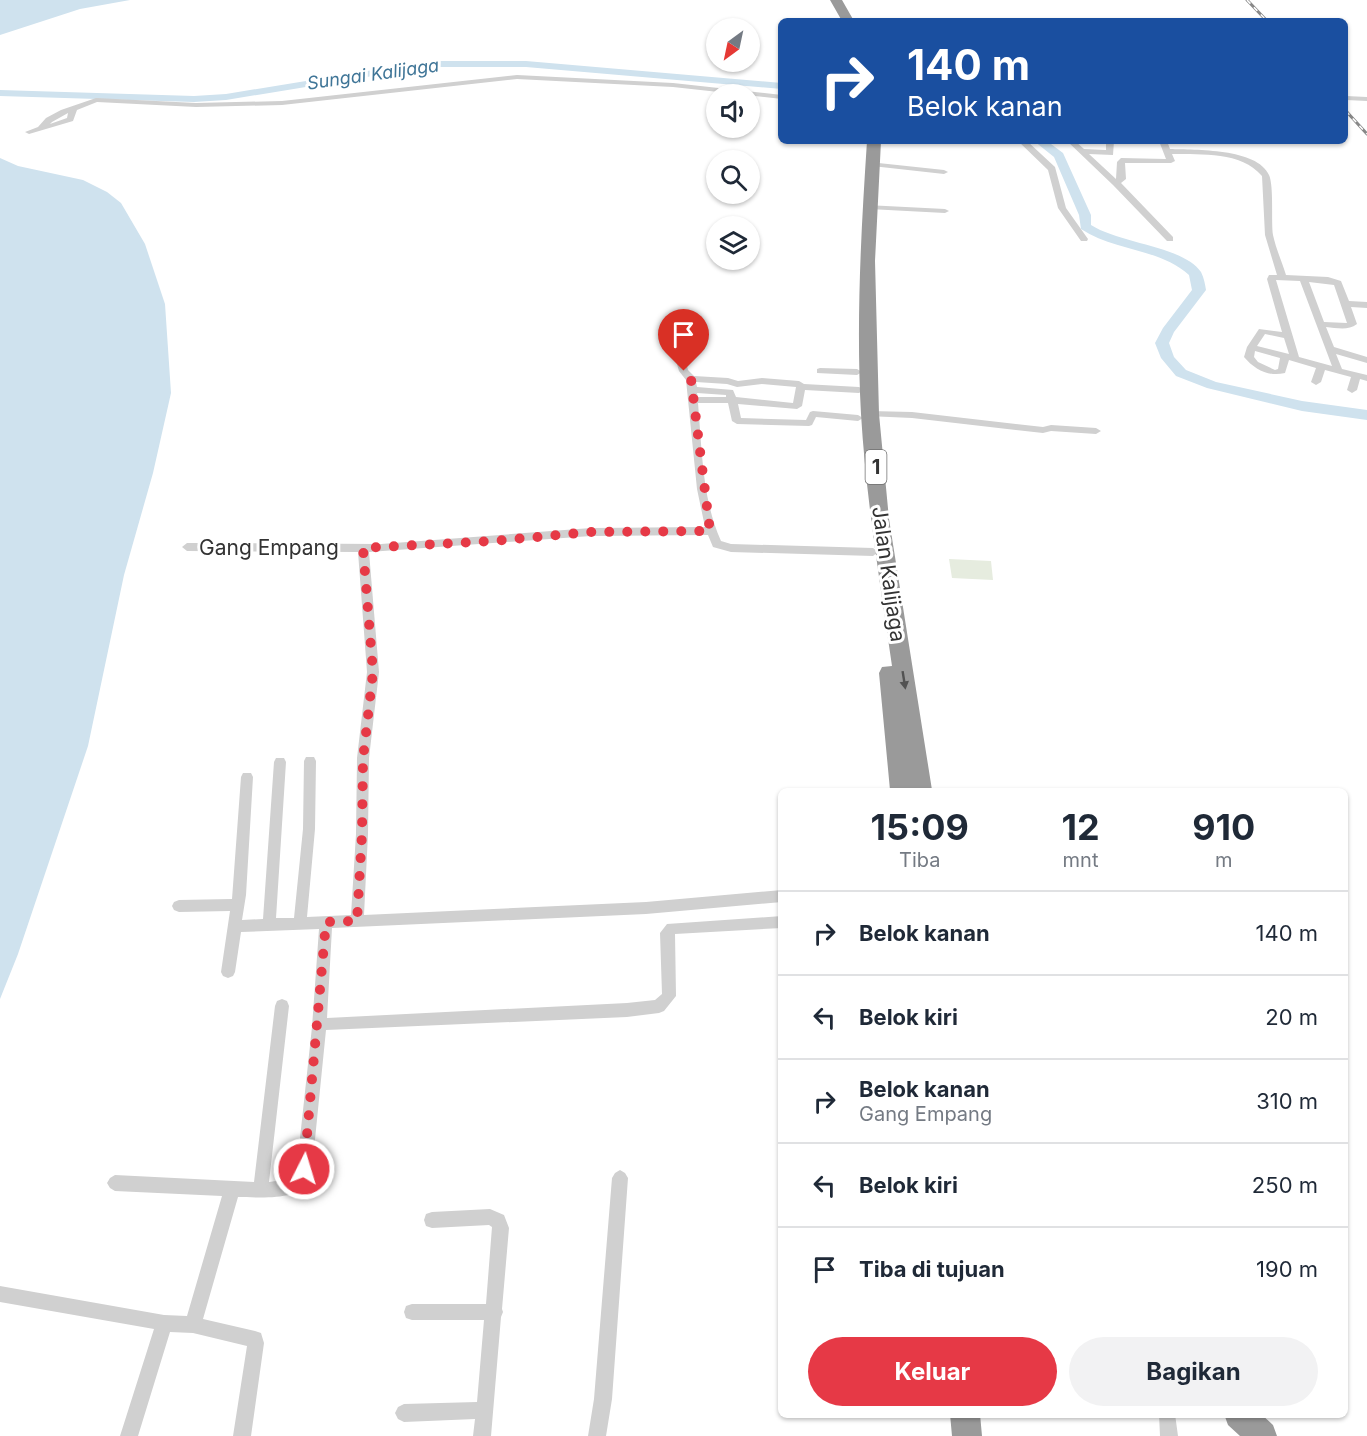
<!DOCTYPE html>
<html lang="id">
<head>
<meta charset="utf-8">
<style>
	:root { --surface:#fff; --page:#f2f2f3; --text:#1f2937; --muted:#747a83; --line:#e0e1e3; --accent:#e63946 }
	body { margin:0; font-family:Inter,sans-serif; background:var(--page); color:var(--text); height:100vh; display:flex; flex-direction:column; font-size:22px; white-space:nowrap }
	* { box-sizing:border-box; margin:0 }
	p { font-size:20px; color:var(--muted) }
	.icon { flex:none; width:33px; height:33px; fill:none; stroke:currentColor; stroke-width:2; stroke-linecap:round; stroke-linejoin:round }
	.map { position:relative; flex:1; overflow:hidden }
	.sheet { position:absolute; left:778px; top:788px; width:570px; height:630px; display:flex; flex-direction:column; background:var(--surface); border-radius:9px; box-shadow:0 2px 4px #0004 }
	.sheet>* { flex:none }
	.hud { position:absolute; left:778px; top:18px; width:570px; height:126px; border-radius:9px; box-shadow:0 2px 4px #0004; background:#1a4fa0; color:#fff; overflow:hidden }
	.needle { width:39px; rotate:213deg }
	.controls { position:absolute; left:706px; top:18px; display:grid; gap:12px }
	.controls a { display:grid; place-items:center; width:54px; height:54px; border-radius:50%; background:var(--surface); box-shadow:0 2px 4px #0004; font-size:30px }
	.pin { position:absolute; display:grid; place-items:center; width:51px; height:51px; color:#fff; margin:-62px -26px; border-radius:50% 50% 50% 0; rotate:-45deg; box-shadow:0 0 6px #0007 }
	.pin .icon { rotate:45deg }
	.me { position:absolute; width:66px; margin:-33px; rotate:5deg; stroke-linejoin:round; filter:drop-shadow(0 0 4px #0008) }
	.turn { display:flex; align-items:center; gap:21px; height:126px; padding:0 30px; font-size:27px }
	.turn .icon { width:78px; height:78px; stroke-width:2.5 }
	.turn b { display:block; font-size:42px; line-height:51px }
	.eta { display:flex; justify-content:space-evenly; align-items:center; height:102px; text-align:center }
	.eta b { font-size:36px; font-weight:700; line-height:42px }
	.cta { display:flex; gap:12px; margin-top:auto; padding:12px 30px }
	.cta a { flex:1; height:69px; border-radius:36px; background:var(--accent); color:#fff; font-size:24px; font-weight:700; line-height:69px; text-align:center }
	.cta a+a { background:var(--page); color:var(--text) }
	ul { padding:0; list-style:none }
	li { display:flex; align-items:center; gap:18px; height:84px; padding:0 30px; border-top:2px solid var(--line) }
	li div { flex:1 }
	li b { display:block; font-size:22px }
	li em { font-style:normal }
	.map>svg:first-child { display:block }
	.green { fill:#e6ecdf }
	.water { fill:#cfe2ee }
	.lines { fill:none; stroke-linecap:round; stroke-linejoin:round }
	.river { fill:#cfe2ee; fill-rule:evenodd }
	.street { fill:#d0d0d0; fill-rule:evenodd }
	.highway { fill:#9a9a9a; fill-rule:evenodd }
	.rail-casing { stroke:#888; stroke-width:3 }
	.rail { stroke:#fff; stroke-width:1.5; stroke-dasharray:5; stroke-linecap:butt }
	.oneway { fill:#525252 }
	.route { stroke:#e63946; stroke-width:10; stroke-dasharray:0 18 }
	.labels { text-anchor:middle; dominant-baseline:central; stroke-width:6; stroke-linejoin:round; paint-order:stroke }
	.far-water-label { font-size:18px; font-style:italic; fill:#3f7597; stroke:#fff }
	.shield { fill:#fff; stroke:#707070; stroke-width:1.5 }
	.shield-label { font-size:20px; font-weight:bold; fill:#333 }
	.street-label { font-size:21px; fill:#333; stroke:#fff }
</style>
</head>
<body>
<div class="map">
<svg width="1367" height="1436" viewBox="0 0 1367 1436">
	<rect width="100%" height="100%" fill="#fff"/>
	<path class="green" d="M949,559L991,561L993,580L952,578Z"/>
	<path class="water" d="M0,0H130L80,9L0,35Z
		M0,158L18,166L83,180L107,192L121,203L145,244L165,304L171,393L153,473L124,575L88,746L18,954L0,999Z"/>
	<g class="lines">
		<path class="river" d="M428,61H526L782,83V89L526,67H428L226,100L194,102L0,96V90L194,96L226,94Z
			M1034,141H1047L1063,153L1091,215V225C1121,244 1183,246 1201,272C1204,278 1205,284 1206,290L1174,332L1169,343L1174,357L1186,370L1216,382L1302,401L1367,410V420L1302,411L1207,388L1176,376L1161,358L1155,343L1163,328L1192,290L1189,275C1159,248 1114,251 1081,229L1079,215L1054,157Z"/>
		<path class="street" d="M517,75L673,83L782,95V99L673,87L517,79L282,105L196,107L97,102L77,110L73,121L29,134L25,132L38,127L46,118L61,110L96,98L196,103L282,101ZM68,113L67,118L50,124L52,122Z
			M1346,96L1367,97V101L1346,100Z
			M1018,141H1027L1055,167L1066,208L1088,239L1087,241H1081L1058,208L1048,170Z
			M1067,141H1075L1084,149L1106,150V141H1114L1113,155L1089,154L1116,179L1117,162L1121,158L1166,159L1159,141H1167L1170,149C1195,150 1257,148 1269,175C1274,186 1271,221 1273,235C1276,249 1282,262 1286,275L1328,277L1341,281L1349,301L1367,302V308L1351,307L1357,324C1348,331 1337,328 1326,327L1334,347L1367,357V363L1336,354L1342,369L1367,375V381L1360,379L1357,390L1352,393L1347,390L1351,377L1325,370L1321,382L1316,385L1311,382L1316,368L1289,360L1285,373C1269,377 1255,370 1244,357L1247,347L1259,329L1282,332L1267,279L1269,275H1277L1265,235L1262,176C1241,151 1202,155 1172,154L1175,161L1171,163H1125L1126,179L1121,183L1173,237V241H1167L1113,185ZM1276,280L1300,281L1332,366L1299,357ZM1309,282L1334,285L1347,323L1324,322ZM1265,334L1284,338L1289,354L1257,346ZM1255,351L1280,358L1278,369L1275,370L1258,362L1254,357Z
			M869,162L944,170L948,172L944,174L872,166H869Z
			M866,205L945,209L949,211L945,213L869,209L865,207Z
			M677,344L682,347L688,370L694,376L728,378L738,381L762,378L799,381L804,384L859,387L864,390L859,393L805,390L802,406L797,409L738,404L741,418L806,420L810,412L813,411L858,415L863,418L858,421L816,417L812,425L809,426L737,424L732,421L728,403H698C702,449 702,499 721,541L731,544L873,548L878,552L873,556L731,552L713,547L708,535L591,536L369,552L379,672L369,758L368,834L364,915L646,902L782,890V902L646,914L332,928L327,1018L627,1003L655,1000L662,994L660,933L667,924L782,916V928L675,934L676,996L664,1011L659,1013L627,1017L326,1030L311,1179C301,1202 258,1197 238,1197L203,1319L255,1331L261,1333L264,1343L251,1436H233L247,1346L193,1333L170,1332L138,1436H120L154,1329L0,1302V1286L164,1315L187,1316L222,1196L115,1191L110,1188L107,1183L110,1178L115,1175L254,1182L275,1006L277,1001L282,999L287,1001L289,1006L269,1182L290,1179L296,1175L312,1027L319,929L241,932L235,972L233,976L228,978L223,976L221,972L230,911L179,912L174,910L172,906L174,902L179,900L232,899L241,777L243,773H251L253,777L246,895L242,920L263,919L274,762L276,758H284L286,762L276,918H294L303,829L304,761L306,757H314L316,761L315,829L307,917L351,915L356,834L357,758L367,672L358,552L187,551L182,547L187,543L381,544L591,528L705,527L697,489L686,380L679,371L672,347ZM696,382L727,384L737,387L762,384L796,387L793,403L736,397L733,390L697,387ZM697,393L726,395V397H698Z
			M820,368L857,369L862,372L857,375L817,373V369Z
			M870,411L912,412L1043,427L1051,425L1096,428L1101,431L1096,434L1051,431L1043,433L912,418L867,416V412Z
			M620,1170L625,1173L628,1178L612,1399L606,1436H588L594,1399L612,1178L615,1173Z
			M490,1209L504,1215L509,1228L502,1309L503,1312L501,1317L491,1436H473L475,1419L404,1422L398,1419L395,1413L398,1407L404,1404L477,1402L484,1320H412L406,1318L404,1312L406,1306L412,1304H486L492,1227L489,1225L432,1228L426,1226L424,1220L426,1214L432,1212Z
			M1159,1414H1175L1178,1436H1160Z"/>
		<path class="highway" d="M830,0H842L854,21H842Z
			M867,141H881L875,261L879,414L889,519L932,790H890L879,673L882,667L892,666C880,582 866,498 861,414C856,322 861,232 867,141Z
			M950,1414H980L982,1436H952Z
			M1224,1414H1261L1273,1425L1277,1436H1240L1228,1425Z"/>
		<defs>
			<path id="rail" d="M1247,0L1267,21
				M1346,111L1367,134"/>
		</defs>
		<use href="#rail" class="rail-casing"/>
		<use href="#rail" class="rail"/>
	</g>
	<defs><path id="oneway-solid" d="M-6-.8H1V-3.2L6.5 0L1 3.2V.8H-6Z" transform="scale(1.5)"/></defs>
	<use class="oneway" href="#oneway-solid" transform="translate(904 680) rotate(81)"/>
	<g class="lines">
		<path class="route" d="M304,1169L326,922L357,921L362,834L363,759L373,672L363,548L493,541L591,532L710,531L691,379L684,371"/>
	</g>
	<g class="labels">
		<g class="far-water-label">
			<text transform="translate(373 74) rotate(-8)">Sungai Kalijaga</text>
		</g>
		<rect class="shield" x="865.5" y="450" width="21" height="34" rx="4.5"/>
		<g class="shield-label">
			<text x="876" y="467">1</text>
		</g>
		<g class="street-label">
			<text x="269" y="547">Gang Empang</text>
			<text transform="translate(889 574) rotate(82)">Jalan Kalijaga</text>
		</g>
	</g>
</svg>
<div class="controls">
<a><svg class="needle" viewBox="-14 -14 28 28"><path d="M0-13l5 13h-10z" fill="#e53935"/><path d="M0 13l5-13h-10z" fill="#747a83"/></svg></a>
<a><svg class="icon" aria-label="sound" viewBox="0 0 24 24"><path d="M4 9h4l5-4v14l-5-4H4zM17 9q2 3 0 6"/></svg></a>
<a><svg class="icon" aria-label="search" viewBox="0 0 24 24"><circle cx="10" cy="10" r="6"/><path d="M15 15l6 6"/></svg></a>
<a><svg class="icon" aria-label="layers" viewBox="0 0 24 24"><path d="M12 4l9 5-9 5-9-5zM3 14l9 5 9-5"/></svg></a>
</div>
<div class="pin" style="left:684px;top:371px;background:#d93025"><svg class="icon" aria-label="arrive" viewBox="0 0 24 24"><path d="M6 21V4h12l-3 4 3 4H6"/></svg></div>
<svg class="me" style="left:304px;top:1169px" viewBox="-20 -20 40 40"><circle r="17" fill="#e63946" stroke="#fff" stroke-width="3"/><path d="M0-11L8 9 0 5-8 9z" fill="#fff"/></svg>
<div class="hud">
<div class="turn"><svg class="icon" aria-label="right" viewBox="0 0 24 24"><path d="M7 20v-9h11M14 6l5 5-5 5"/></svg><div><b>140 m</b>Belok kanan</div></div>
</div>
<section class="sheet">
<div class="eta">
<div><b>15:09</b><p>Tiba</p></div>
<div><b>12</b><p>mnt</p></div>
<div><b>910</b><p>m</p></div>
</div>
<ul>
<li><svg class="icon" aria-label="right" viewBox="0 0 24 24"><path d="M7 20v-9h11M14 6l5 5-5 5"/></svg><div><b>Belok kanan</b></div><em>140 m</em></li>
<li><svg class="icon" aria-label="left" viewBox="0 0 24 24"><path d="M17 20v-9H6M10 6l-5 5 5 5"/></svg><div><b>Belok kiri</b></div><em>20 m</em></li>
<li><svg class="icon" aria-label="right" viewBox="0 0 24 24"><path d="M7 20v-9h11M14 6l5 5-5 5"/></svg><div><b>Belok kanan</b><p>Gang Empang</p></div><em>310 m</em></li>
<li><svg class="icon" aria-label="left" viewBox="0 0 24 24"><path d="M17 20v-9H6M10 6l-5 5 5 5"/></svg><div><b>Belok kiri</b></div><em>250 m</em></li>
<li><svg class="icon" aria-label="arrive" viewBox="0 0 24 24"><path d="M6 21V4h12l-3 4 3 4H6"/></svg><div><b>Tiba di tujuan</b></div><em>190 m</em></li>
</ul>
<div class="cta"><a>Keluar</a><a>Bagikan</a></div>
</section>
</div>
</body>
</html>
